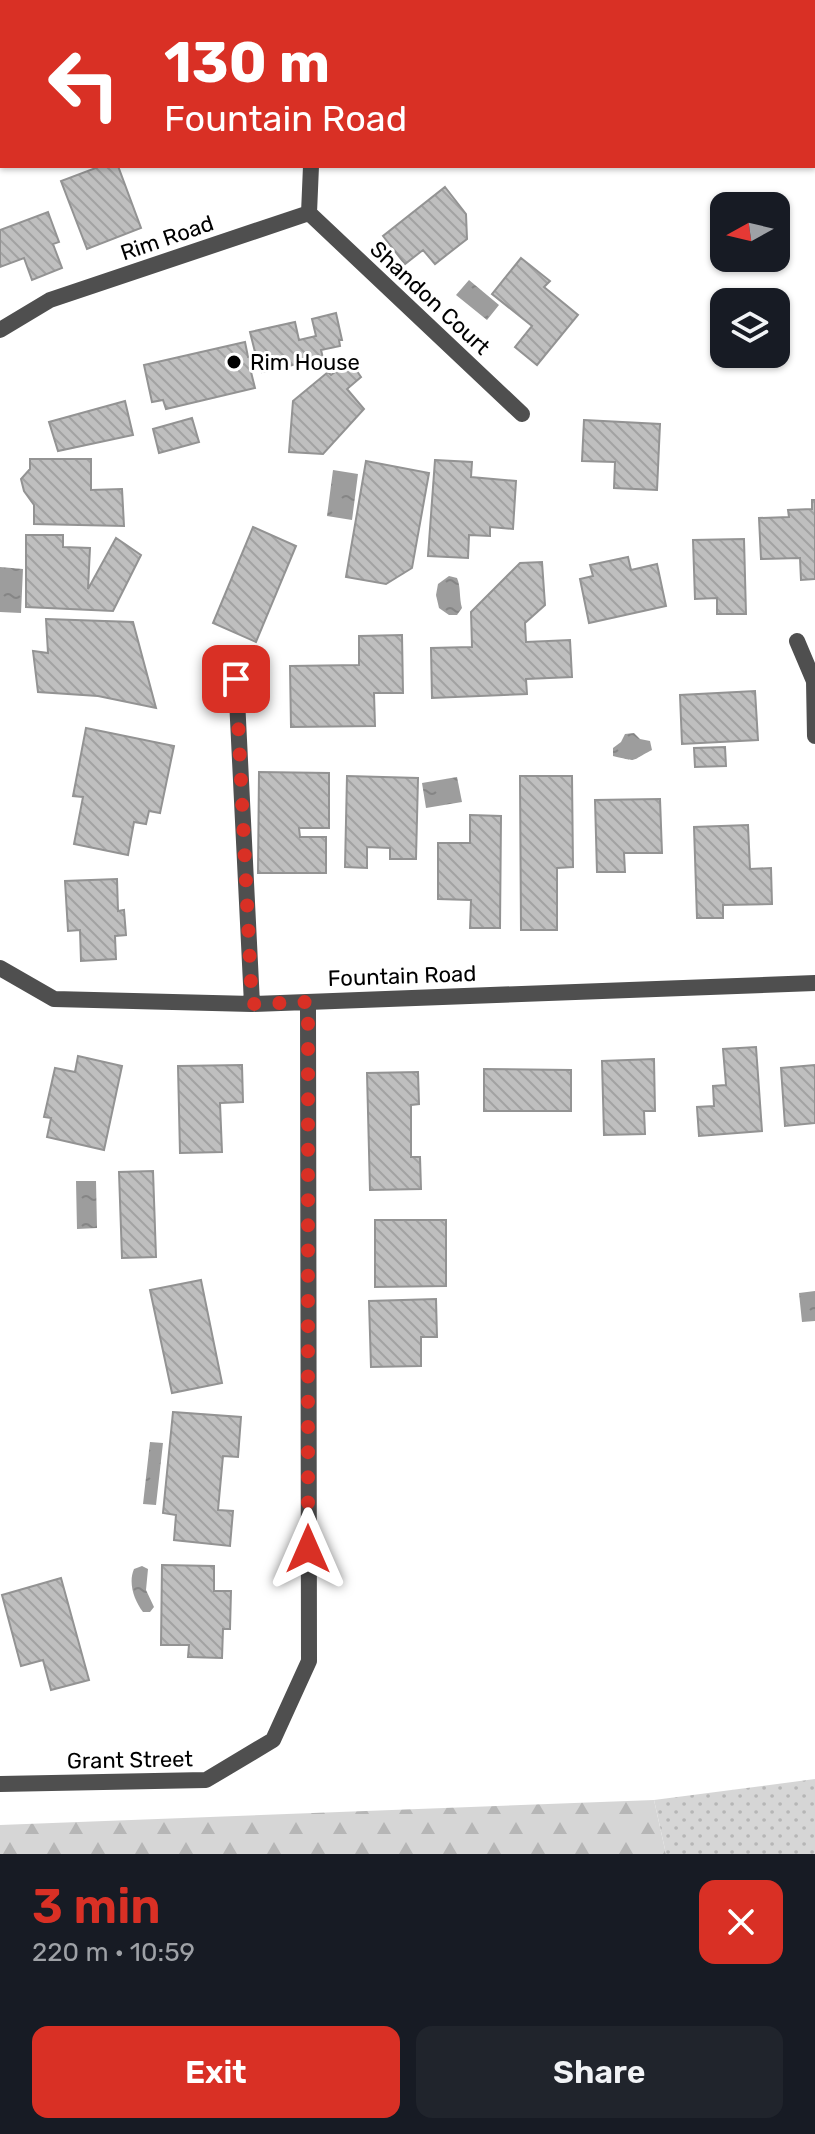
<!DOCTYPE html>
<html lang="en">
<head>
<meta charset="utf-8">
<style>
	:root { --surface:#171b24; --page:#20242c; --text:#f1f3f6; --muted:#9ea1a6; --accent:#d93025 }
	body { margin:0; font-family:Rubik,sans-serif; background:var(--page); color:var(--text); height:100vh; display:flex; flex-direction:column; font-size:30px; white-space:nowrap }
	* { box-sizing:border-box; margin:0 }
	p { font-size:26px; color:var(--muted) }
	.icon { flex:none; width:44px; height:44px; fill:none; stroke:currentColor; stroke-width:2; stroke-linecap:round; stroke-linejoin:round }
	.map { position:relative; height:1854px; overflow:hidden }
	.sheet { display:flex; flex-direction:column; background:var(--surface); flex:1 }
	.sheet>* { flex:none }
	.hud { position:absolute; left:0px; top:0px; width:816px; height:168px; box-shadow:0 2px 6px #0004; background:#d93025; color:#fff; overflow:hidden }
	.needle { width:52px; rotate:262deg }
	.tools { position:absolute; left:710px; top:192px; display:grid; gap:16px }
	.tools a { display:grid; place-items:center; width:80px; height:80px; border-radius:16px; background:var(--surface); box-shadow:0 2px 6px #0004; font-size:40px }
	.pin { position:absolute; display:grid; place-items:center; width:68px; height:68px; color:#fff; margin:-34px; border-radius:16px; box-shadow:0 4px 12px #0006 }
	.me { position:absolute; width:88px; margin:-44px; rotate:0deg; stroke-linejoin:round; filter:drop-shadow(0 0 6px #0008) }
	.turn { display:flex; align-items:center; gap:28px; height:168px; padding:0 32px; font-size:36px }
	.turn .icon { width:104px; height:104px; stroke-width:2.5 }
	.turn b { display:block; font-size:56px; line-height:68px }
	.round { display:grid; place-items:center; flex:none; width:84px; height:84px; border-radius:16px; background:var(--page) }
	.summary { display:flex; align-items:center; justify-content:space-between; height:136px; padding:0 32px }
	h1 { font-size:48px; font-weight:600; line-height:60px; color:var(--accent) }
	.action { display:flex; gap:16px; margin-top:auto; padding:16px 32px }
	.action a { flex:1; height:92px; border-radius:16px; background:var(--accent); color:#fff; font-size:32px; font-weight:600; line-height:92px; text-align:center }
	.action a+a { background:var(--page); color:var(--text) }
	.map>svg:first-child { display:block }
	.forest { fill:url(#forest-firs) }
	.park { fill:url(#park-dots) }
	.water { fill:url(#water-ripples) }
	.building { fill:url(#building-back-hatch); stroke:#939393; stroke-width:2 }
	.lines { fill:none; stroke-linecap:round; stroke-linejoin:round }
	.minor { stroke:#4f4f4f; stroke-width:16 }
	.route { stroke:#d93025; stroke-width:14; stroke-dasharray:0 25.2 }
	.poi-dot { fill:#000; stroke:#fff; stroke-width:3 }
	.labels { text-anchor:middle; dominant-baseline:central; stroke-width:6; stroke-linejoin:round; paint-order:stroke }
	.street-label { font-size:22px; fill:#000; stroke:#fff }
	.poi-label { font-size:22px; fill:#000; stroke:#fff; text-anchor:start }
</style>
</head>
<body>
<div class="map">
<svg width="815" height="1854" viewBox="0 0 815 1854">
	<defs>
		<pattern id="forest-firs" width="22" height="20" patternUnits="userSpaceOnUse" patternTransform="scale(2)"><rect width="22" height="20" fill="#d6d6d6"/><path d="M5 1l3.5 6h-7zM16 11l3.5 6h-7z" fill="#b6b6b6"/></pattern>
		<pattern id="park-dots" width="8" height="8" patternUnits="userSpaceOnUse" patternTransform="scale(2)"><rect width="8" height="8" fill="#d6d6d6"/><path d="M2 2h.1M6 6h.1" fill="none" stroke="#b6b6b6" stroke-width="1.8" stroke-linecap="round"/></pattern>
		<pattern id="water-ripples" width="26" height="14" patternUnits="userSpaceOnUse" patternTransform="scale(2)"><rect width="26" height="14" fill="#9d9d9d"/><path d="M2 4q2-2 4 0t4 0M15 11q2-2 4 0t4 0" fill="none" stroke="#858585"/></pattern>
		<pattern id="building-back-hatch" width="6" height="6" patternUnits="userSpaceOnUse" patternTransform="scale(2)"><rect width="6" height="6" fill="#bfbfbf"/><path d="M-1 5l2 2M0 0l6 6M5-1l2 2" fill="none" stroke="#a2a2a2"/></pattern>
	</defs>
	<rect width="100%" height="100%" fill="#fff"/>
	<path class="forest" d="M654,1800L666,1854H0V1825Z"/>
	<path class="park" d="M815,1779V1854H666L654,1800Z"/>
	<path class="water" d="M469,280L499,305L487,320L456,295Z
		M333,470L358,474L352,520L327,516Z
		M0,567L23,569L21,613L0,612Z
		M449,576L457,578C461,587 459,598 462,608L457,615H449L439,608L436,595L438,584Z
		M634,733L640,739L650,741L652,750C628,762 640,762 613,756V748L621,742L625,734Z
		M457,777L462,802L426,808L422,783Z
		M76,1181H96L97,1228L77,1229Z
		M815,1291V1321L802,1322L799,1293Z
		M150,1442L163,1443L156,1505L143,1504Z
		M142,1566L148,1569L146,1590L154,1607L150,1612H143C134,1600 128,1583 134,1569Z"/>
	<path class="building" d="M47,0H119V2H46Z
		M101,166H118L141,228L87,249L61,181Z
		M445,187L466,214L467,239L435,264L423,250L405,264L383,236Z
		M48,212L59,242L53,244L62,268L32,280L24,258L0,267V230Z
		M521,258L550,281L544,287L578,315L537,365L515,347L532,326L492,294Z
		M336,313L342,340H339L340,346L321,350L323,358L262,372L260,366L250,368L255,388L166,409L163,400L152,402L144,365L245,342L248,357L256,356L250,332L295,322L299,340L316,336L312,319Z
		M350,361L361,377L347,389L364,409L323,454L289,452L293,401L328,372L331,375Z
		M125,401L133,435L58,451L49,422Z
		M192,418L199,442L159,453L153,429Z
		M584,420L660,424L657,490L614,488L615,462L582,461Z
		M30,459H91V490L122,489L124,526L34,524V505L24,491L21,479L30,469Z
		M435,460L472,462L471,477L516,481L513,529L490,527V536L469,535L468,558L428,556Z
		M366,461L429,473L412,568L386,584L346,577Z
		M812,500H815V579L801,580L800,558L761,559L759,518L789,517L788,510L812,509Z
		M253,527L296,546L256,642L213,623Z
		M26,535H63V547L90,548L88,589L116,538L141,555L113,611L26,607Z
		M744,539L746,614H717V598L695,599L693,540Z
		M628,557L631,570L657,564L666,606L589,623L580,579L593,576L590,565Z
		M542,562L545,605L525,623L526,642L570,640L572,677L526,679L527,694L432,698L431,648L472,647L471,612L520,563Z
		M46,619L133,622L156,708L98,696L38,692L33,651L48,653Z
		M402,635L403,693H374L375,726L291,727L290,666L359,665V636Z
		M755,691L758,740L682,744L680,695Z
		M86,728L174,746L160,813L149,811L146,824L134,822L128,855L74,844L83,797L73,796Z
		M725,747L726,766L695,767L694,748Z
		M259,772L329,773V828H299L300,837H326V873H258Z
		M347,776L418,778L416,859H390V848L367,847V868L345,867Z
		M520,776H572L573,867L557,868V930H521Z
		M660,799L662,853H624L625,872H597L595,800Z
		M470,815L501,816L500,928H470L471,900L438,899V843H470Z
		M748,825L750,869L771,868L772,904L723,905V918H697L694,827Z
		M117,879L118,911L124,910L126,935L115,936L116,959L81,961L80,930L68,931L65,881Z
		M756,1047L762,1131L699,1136L697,1107L714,1106L713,1086L726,1085L723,1049Z
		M78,1056L122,1066L104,1150L47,1137L51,1118L44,1117L55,1068L75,1072Z
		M654,1059L655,1111H644L645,1134L604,1135L602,1061Z
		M242,1065L243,1102L220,1103L222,1152L180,1153L178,1066Z
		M815,1065V1123L785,1126L781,1068Z
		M484,1069L571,1070V1111H484Z
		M418,1072L419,1104L411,1105V1157H420L421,1189L370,1190L367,1073Z
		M153,1171L156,1257L122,1258L119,1172Z
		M375,1220H446V1286L375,1287Z
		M201,1280L222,1383L172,1393L150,1290Z
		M436,1299L437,1337H421V1366L371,1367L369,1301Z
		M173,1412L241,1417L238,1457L223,1456L218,1510L233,1511L230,1546L174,1540L176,1515L163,1513Z
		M162,1565L214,1566V1591H231L230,1629H223L222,1658L188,1657L189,1645H161Z
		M61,1578L89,1680L51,1690L43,1660L21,1666L2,1595Z"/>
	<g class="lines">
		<path class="minor" d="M164,2L166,0
			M320,2V0
			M0,137L2,136
			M309,213L522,414
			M0,330L50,300L309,213L311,166
			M797,641L814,681L815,736
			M236,679L252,1004
			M0,968L54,999L252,1004L815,983
			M0,1784L206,1780L273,1740L309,1661L308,1002"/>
	</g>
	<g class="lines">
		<path class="route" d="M236,679L252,1004L308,1002V1549"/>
	</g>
	<circle class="poi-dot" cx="234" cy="362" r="8"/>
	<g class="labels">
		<g class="street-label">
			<text transform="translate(167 238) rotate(-19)">Rim Road</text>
			<text transform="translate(430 298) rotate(43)">Shandon Court</text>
			<text transform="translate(402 976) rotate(-2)">Fountain Road</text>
			<text transform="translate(130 1760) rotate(-1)">Grant Street</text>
		</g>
		<g class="poi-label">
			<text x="250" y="362">Rim House</text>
		</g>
	</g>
</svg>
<div class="tools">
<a><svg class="needle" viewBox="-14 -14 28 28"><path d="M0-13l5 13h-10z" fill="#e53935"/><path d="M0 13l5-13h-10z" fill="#9ea1a6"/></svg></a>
<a><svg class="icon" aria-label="layers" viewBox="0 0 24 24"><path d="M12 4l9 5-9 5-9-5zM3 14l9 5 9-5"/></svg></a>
</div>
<div class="pin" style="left:236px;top:679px;background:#d93025"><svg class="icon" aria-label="arrive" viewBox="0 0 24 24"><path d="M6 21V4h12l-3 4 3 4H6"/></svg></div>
<svg class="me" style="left:308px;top:1549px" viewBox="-20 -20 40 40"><path d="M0-17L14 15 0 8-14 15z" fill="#d93025" stroke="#fff" stroke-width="4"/></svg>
<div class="hud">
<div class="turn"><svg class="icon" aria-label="left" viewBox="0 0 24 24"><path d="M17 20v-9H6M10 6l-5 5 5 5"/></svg><div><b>130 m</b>Fountain Road</div></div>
</div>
</div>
<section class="sheet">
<div class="summary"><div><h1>3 min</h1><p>220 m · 10:59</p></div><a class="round" style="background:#d93025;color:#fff"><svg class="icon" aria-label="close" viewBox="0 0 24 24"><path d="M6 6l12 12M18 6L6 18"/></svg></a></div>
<div class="action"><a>Exit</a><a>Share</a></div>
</section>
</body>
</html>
